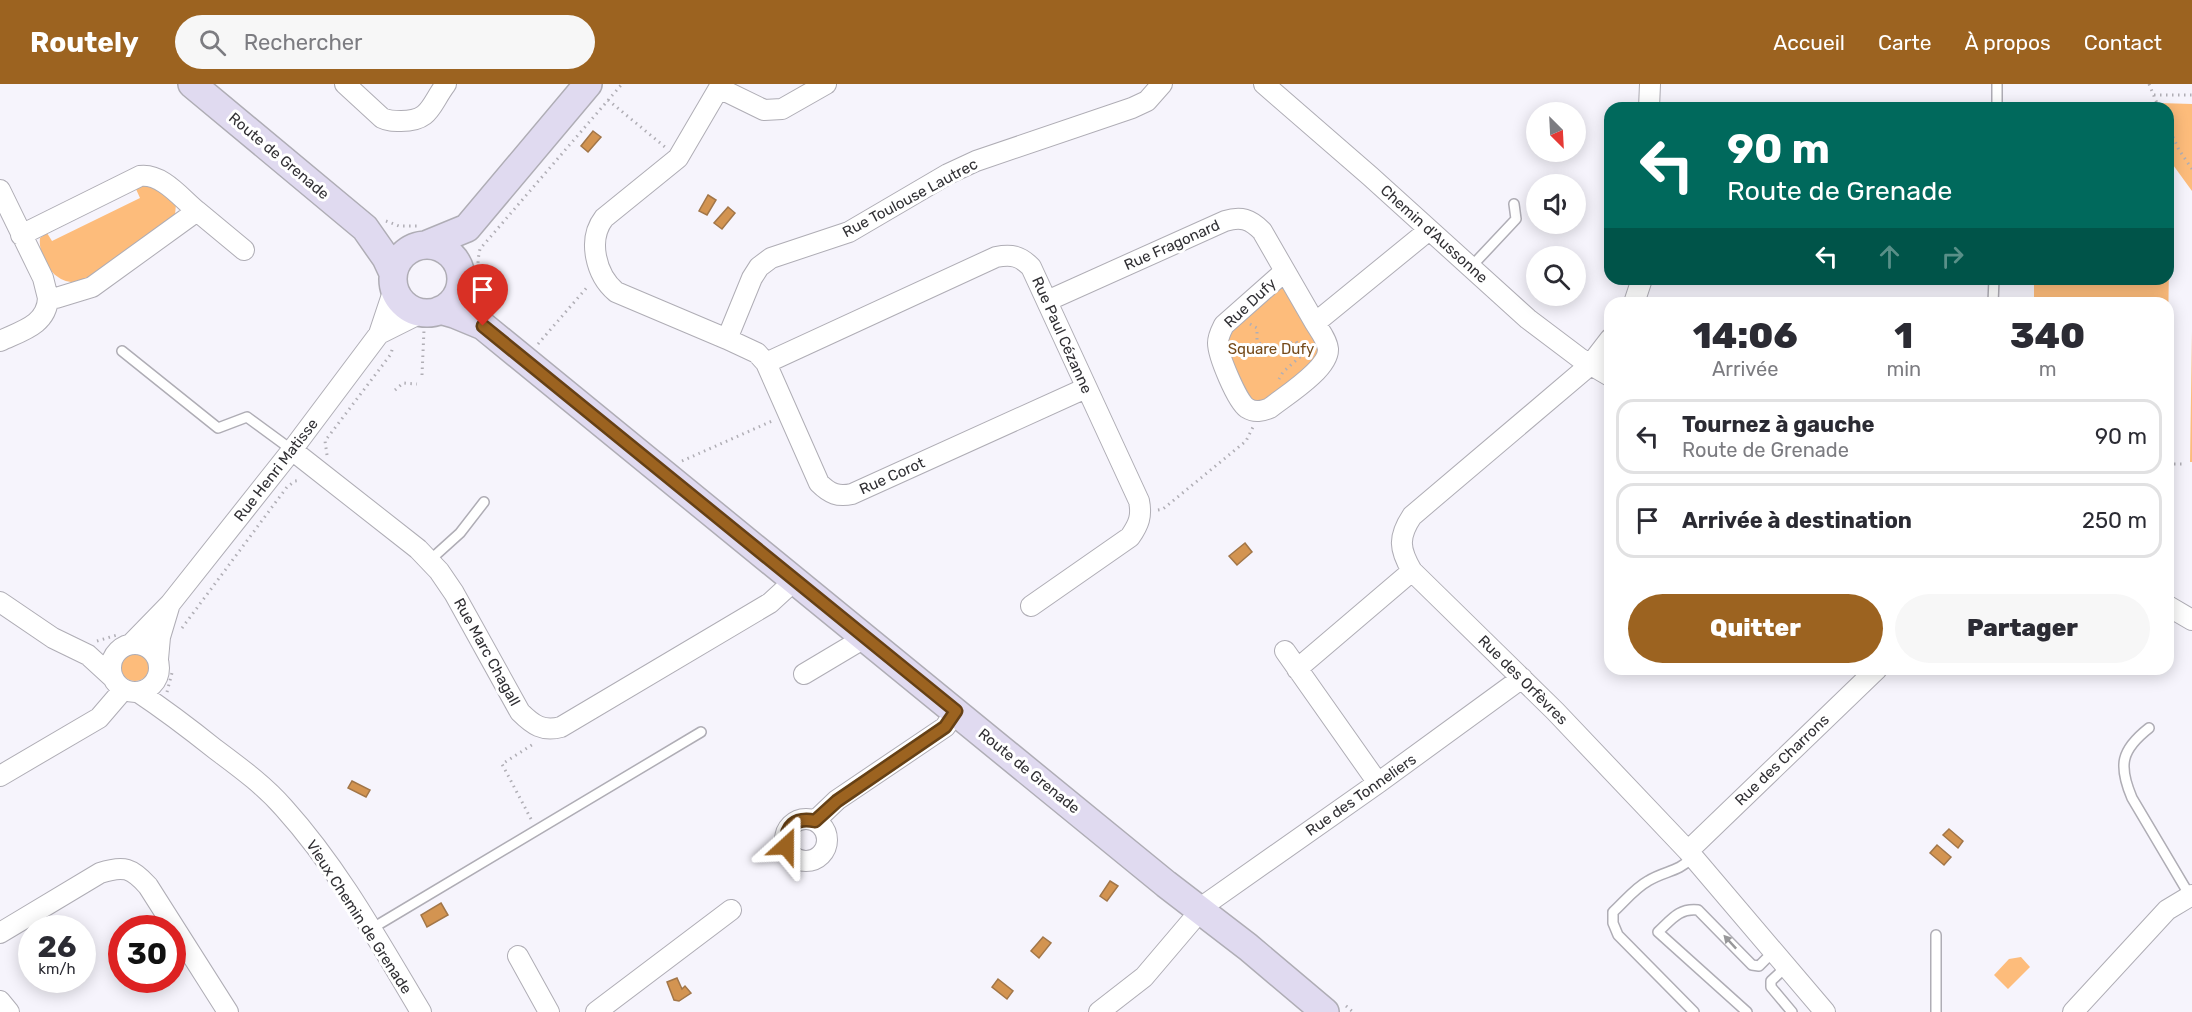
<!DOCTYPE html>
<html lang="fr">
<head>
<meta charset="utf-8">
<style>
	:root { --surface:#fff; --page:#f7f7f7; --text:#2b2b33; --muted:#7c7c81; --line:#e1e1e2; --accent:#9c6320 }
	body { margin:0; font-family:Rubik,sans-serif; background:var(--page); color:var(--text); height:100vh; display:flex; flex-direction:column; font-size:22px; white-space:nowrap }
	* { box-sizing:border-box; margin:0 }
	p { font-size:20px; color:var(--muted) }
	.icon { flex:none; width:33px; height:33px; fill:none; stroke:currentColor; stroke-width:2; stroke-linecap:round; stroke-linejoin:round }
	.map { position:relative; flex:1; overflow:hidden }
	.panel { position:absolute; left:1604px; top:213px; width:570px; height:378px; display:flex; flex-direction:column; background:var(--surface); border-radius:18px; box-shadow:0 3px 15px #0003 }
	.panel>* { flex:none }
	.hud { position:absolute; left:1604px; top:18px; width:570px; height:183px; border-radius:18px; box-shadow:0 3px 15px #0003; background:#00695c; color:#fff; overflow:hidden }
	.needle { width:39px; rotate:156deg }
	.fabs { position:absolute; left:1526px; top:18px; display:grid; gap:12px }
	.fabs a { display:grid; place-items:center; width:60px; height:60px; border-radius:50%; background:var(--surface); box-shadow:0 3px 15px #0003; font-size:30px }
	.speed { position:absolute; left:18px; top:831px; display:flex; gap:12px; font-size:30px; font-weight:700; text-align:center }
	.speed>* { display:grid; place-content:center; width:78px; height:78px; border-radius:50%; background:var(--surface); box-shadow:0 3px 15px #0003; line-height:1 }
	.speed small { font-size:15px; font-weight:400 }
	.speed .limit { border:9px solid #d22; background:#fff; color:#111 }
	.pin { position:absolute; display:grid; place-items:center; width:51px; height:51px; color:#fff; margin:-62px -26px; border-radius:50% 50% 50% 0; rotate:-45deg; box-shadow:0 0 6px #0007 }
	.pin .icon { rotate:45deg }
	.me { position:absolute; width:66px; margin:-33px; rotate:24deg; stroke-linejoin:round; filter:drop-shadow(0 0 4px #0008) }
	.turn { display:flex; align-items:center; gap:21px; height:126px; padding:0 24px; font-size:27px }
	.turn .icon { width:78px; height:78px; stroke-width:2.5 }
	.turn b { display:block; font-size:42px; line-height:51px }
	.lanes { display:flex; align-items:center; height:57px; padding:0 24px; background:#0003; justify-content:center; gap:30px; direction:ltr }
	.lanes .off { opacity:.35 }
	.eta { display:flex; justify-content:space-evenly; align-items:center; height:102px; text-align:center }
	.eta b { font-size:36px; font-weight:800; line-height:42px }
	.button { display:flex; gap:12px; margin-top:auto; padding:12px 24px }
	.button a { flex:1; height:69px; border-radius:36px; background:var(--accent); color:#fff; font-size:24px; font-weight:800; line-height:69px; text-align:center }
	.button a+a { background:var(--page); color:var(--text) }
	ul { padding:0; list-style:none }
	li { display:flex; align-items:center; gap:18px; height:75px; margin:0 12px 9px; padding:0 12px; border:3px solid var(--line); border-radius:18px }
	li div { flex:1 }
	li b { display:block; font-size:22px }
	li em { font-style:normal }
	header { display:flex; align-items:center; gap:36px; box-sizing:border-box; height:84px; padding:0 30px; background:var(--accent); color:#fff }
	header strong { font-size:28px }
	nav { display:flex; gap:33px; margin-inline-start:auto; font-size:21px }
	.search { width:420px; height:54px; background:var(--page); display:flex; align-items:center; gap:15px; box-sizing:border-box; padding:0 21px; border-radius:33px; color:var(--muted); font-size:22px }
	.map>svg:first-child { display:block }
	.green { fill:#fdbc7b }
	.water { fill:#d39451; stroke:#a27648; stroke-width:1.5 }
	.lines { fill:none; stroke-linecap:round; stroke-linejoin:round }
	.lane-casing { stroke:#afadb5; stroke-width:12 }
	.street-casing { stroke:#afadb5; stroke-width:22 }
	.secondary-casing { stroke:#afadb5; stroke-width:30 }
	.path { stroke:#b0aeb5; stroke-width:3; stroke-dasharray:1.5 4.5; stroke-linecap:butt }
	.lane { stroke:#fff; stroke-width:9 }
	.street { stroke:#fff; stroke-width:20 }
	.secondary { stroke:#e0daf0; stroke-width:27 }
	.oneway { fill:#98989a }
	.route-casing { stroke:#654015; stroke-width:15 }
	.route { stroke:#9c6320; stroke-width:10 }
	.labels { text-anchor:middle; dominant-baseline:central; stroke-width:6; stroke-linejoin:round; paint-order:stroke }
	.street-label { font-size:15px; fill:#313034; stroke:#fff }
	.park-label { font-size:15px; fill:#754a19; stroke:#fff }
</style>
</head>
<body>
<header>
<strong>Routely</strong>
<div class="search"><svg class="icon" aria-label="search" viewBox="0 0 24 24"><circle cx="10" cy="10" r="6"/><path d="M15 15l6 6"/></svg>Rechercher</div>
<nav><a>Accueil</a><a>Carte</a><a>À propos</a><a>Contact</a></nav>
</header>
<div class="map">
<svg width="2192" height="928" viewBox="0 0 2192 928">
	<rect width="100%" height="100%" fill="#f6f4fc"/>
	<path class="green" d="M2127,18L2192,20V107L2168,74V24H2131Z
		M154,99L176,120L175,131L94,192C87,195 80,199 71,198C51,196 38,171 40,154L47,149L52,157L140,114L136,105L145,100Z
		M2168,107H2170L2168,251V219H2034V195H2168Z
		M1289,204L1321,258V275L1270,319H1251L1223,262L1229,248L1273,205Z
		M2192,247V378H2190Z
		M121 583a14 14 0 1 1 28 0a14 14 0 1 1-28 0Z
		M2021,873L2030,883L2008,905L1994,891L2009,875Z"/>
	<path class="water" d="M593,47L601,53L588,68L581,62Z
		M708,111L716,116L707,131L699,127Z
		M728,123L735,129L722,145L714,139Z
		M1245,459L1252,468L1237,481L1229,472Z
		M352,697L370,706L366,713L348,704Z
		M1949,745L1963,757L1958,764L1943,751Z
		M1937,761L1951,773L1944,781L1930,769Z
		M1110,797L1118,802L1107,817L1100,812Z
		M441,819L448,831L427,843L421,831Z
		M1043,853L1051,859L1039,874L1031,867Z
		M677,894L682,905L685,902L691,909L679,917L674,916L667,898Z
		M998,895L1013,907L1007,915L992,903Z"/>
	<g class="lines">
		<defs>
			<path id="lane" d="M1997,24V0
				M1470,184L1516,135L1514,120
				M1993,219L1994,195
				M122,267L218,344L247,333L292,366
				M429,477L460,449L484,418
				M2149,644C2121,666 2118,681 2132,714L2190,812
				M1693,773C1677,789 1666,786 1648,797C1635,804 1624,818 1613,828V839L1618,851L1694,928
				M371,845L701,648
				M1936,851V928
				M1786,883L1771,897V903L1792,928
				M1747,928L1658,848C1672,835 1679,824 1698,826L1752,881L1759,882L1773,868"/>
			<path id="street" d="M345,0L382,34C388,37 393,37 401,37C431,37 430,21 446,0
				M826,0L782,25L764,26L719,4L678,74L604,134C587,156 596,191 616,208L727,255L752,194L759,183L771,174L849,148L948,90L976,77L1132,24L1147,17L1162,0
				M1264,0L1370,92L1528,235L1581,275L1610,292
				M1649,24L1650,0
				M0,106L43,194L48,214
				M21,151L140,92C162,89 181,114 197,127
				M1285,187L1224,241C1221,247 1218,252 1218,259C1218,272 1237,317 1247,324C1255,329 1262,327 1270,324C1285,312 1329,285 1328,265C1327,256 1320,247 1315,239
				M1047,217L1225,137C1241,132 1250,135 1262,147L1315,239L1429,146
				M1634,219L1642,195
				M379,250L421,229
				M727,255L757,269L766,279L996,173C1012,170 1020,172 1031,183L1139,417C1142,432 1139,440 1130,453L1031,522
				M1610,255L1590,281L1412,432C1398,453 1399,465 1412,487L1555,627L1688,767L1825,928
				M0,257C21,247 47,241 48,214H56L92,203L197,127L244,166
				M766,279L819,399C830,410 838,413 852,410L1086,304
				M292,366L418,465L439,487L454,509L520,628C533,641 543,648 561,643L770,519L795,496
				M0,518L53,554L88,571L112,593
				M2168,522L2192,536
				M111 584a24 24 0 1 1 48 0a24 24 0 1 1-48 0Z
				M131,560L170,520L292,366L379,250L394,205
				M1285,567L1378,699
				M158,575L160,553L169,523
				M1297,585L1412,487
				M804,590L856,559L863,551
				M138,608C165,626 190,645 215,665C239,683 264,701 284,724C339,785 379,858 421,928
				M0,692L99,634L123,606
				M785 756a21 21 0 1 1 42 0a21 21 0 1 1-42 0Z
				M815,737L837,716L945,643L956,627
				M1688,767L1877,585
				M0,849L100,789C124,781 132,784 148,802L228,928
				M518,872L549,928
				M0,917L9,928
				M596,928L731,826
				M1099,928L1144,893L1206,820L1378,699L1522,594
				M2073,928L2167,826L2192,811"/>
			<path id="secondary" d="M192,0L365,144L386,174L393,189
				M428,160L467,144L588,0
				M393 195a34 34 0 1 1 68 0a34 34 0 1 1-68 0Z
				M440,226L454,230L483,242L1166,800L1248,863L1325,928"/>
		</defs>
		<use href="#lane" class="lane-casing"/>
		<use href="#street" class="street-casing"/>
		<use href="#secondary" class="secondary-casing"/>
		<path class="path" d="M2149,0L2159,24
			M2154,11H2192
			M608,16L665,63
			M2168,42L2179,66L2192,85
			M386,137L399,142H418
			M493,223V220C479,203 475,187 480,165L622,0
			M1250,240L1257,244V257L1269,267L1296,257L1303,270L1283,288L1279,295
			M538,260L589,201
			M422,291L424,246
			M395,306L403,299L417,300
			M327,371L325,357L391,270L393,262
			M682,377L772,337
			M2168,380H2184
			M1158,426L1163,425L1246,357L1253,343
			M182,544L287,403L295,397L301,396
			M97,557L117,551
			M167,608L173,585
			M531,735L502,680L535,659
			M1346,922L1353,928"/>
		<use href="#lane" class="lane"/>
		<use href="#street" class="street"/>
		<use href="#secondary" class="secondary"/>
	</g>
	<defs><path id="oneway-solid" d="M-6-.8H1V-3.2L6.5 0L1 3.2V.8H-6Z" transform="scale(1.5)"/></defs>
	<use class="oneway" href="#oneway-solid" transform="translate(1730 858) rotate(-133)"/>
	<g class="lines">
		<defs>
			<path id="route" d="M483,242L956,627L945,643L837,717L815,737C795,733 785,742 786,762"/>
		</defs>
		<use href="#route" class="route-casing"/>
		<use href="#route" class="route"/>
	</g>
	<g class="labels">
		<g class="street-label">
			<text transform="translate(279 72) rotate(40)">Route de Grenade</text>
			<text transform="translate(910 114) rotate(-28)">Rue Toulouse Lautrec</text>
			<text transform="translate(1434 150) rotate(42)">Chemin d'Aussonne</text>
			<text transform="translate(1172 161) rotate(-24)">Rue Fragonard</text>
			<text transform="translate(1250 219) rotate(-43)">Rue Dufy</text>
			<text transform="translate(1062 251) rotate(66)">Rue Paul Cézanne</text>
			<text transform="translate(276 386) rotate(-52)">Rue Henri Matisse</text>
			<text transform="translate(892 392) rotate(-24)">Rue Corot</text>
			<text transform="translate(487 568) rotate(61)">Rue Marc Chagall</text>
			<text transform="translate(1523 596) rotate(45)">Rue des Orfèvres</text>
			<text transform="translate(1782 676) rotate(-44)">Rue des Charrons</text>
			<text transform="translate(1029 687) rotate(39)">Route de Grenade</text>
			<text transform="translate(1361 711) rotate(-35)">Rue des Tonneliers</text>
			<text transform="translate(359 833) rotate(57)">Vieux Chemin de Grenade</text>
		</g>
		<g class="park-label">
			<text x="1271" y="265">Square Dufy</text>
		</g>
	</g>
</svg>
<div class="fabs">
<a><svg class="needle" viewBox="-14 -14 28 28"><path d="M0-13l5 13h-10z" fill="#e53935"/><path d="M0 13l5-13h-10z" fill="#7c7c81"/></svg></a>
<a><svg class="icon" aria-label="sound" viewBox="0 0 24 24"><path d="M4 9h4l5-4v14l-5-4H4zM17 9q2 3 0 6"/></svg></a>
<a><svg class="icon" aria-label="search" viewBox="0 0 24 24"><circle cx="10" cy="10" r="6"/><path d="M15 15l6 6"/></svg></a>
</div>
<div class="speed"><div>26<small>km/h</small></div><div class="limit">30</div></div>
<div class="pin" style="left:483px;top:242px;background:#d93025"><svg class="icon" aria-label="arrive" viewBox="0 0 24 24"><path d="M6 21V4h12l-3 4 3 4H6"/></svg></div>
<svg class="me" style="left:786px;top:762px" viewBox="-20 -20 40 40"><path d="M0-17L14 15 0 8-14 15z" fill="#9c6320" stroke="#fff" stroke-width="4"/></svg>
<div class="hud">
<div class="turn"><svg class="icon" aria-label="left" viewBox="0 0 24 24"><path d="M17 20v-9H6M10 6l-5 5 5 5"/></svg><div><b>90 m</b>Route de Grenade</div></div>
<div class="lanes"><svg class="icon" aria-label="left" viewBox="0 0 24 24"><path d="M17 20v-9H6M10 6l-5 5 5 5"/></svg><svg class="icon off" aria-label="ahead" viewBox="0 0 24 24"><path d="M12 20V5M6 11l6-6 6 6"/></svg><svg class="icon off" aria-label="right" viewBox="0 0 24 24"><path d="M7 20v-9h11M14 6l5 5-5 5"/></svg></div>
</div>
<section class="panel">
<div class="eta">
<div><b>14:06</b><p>Arrivée</p></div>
<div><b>1</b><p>min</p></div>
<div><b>340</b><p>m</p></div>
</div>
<ul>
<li><svg class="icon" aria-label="left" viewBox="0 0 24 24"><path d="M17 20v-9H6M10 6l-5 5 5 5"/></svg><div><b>Tournez à gauche</b><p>Route de Grenade</p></div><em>90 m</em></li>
<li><svg class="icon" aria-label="arrive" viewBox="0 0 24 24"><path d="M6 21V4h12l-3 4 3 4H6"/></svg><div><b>Arrivée à destination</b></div><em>250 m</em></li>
</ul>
<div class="button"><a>Quitter</a><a>Partager</a></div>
</section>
</div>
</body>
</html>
